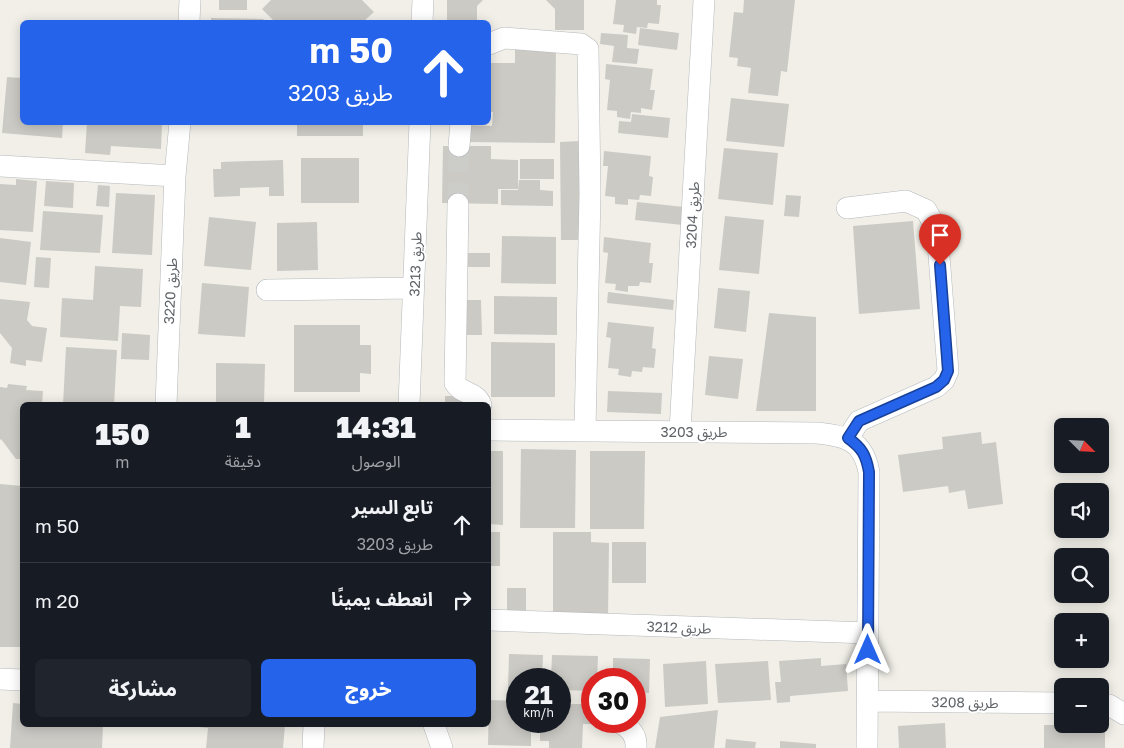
<!DOCTYPE html>
<html lang="ar">
<head>
<meta charset="utf-8">
<style>
	:root { --surface:#171b24; --page:#20242c; --text:#f1f3f6; --muted:#9ea1a6; --line:#363941; --accent:#2563eb }
	body { margin:0; font-family:"Golos Text","Noto Sans Arabic",sans-serif; background:var(--page); color:var(--text); direction:rtl; height:100vh; display:flex; flex-direction:column; font-size:19px; white-space:nowrap }
	* { box-sizing:border-box; margin:0 }
	p { font-size:16px; color:var(--muted) }
	.icon { flex:none; width:28px; height:28px; fill:none; stroke:currentColor; stroke-width:2; stroke-linecap:round; stroke-linejoin:round }
	.map { position:relative; flex:1; overflow:hidden; direction:ltr }
	.side { position:absolute; left:20px; top:402px; width:471px; height:325px; display:flex; flex-direction:column; background:var(--surface); border-radius:8px; box-shadow:0 2px 12px #0003; direction:rtl }
	.side>* { flex:none }
	.hud { position:absolute; left:20px; top:20px; width:471px; height:105px; border-radius:8px; box-shadow:0 2px 12px #0003; direction:rtl; background:#2563eb; color:#fff; overflow:hidden }
	.needle { width:32px; rotate:114deg }
	.controls { position:absolute; left:1054px; top:418px; display:grid; gap:10px }
	.controls a { display:grid; place-items:center; width:55px; height:55px; border-radius:8px; background:var(--surface); box-shadow:0 2px 12px #0003; font-size:25px }
	.speed { position:absolute; left:506px; top:668px; display:flex; gap:10px; font-size:25px; font-weight:700; text-align:center }
	.speed>* { display:grid; place-content:center; width:65px; height:65px; border-radius:50%; background:var(--surface); box-shadow:0 2px 12px #0003; line-height:1 }
	.speed small { font-size:12px; font-weight:400 }
	.speed .limit { border:8px solid #d22; background:#fff; color:#111 }
	.pin { position:absolute; display:grid; place-items:center; width:42px; height:42px; color:#fff; margin:-51px -21px; border-radius:50% 50% 50% 0; rotate:-45deg; box-shadow:0 0 5px #0007 }
	.pin .icon { rotate:45deg }
	.me { position:absolute; width:55px; margin:-28px; rotate:0deg; stroke-linejoin:round; filter:drop-shadow(0 0 4px #0008) }
	.turn { display:flex; align-items:center; gap:18px; height:105px; padding:0 15px; font-size:22px }
	.turn .icon { width:65px; height:65px; stroke-width:2.5 }
	.turn b { display:block; font-size:35px; line-height:42px }
	.eta { display:flex; justify-content:space-evenly; align-items:center; height:85px; text-align:center }
	.eta b { font-size:30px; font-weight:800; line-height:35px }
	.button { display:flex; gap:10px; margin-top:auto; padding:10px 15px }
	.button a { flex:1; height:58px; border-radius:8px; background:var(--accent); color:#fff; font-size:20px; font-weight:800; line-height:58px; text-align:center }
	.button a+a { background:var(--page); color:var(--text) }
	ul { padding:0; list-style:none }
	li { display:flex; align-items:center; gap:15px; height:75px; padding:0 15px; border-top:1px solid var(--line) }
	li div { flex:1 }
	li b { display:block; font-size:19px }
	li em { font-style:normal }
	.map>svg:first-child { display:block }
	.building { fill:#cccac5 }
	.lines { fill:none; stroke-linecap:round; stroke-linejoin:round }
	.minor-tunnel { stroke:#ccccc8; stroke-width:21; stroke-dasharray:21 11; stroke-linecap:butt }
	.minor-casing { stroke:#b5b8bc; stroke-width:22 }
	.minor { stroke:#fff; stroke-width:21 }
	.route-casing { stroke:#184099; stroke-width:12 }
	.route { stroke:#2563eb; stroke-width:9 }
	.labels { text-anchor:middle; dominant-baseline:central; stroke-width:4; stroke-linejoin:round; paint-order:stroke }
	.street-label { font-size:14px; fill:#5f6368; stroke:#fff }
</style>
</head>
<body>
<div class="map">
<svg width="1124" height="748" viewBox="0 0 1124 748">
	<rect width="100%" height="100%" fill="#f1efe8"/>
	<path class="building" d="M219,0H247V10H219Z
		M271,0H362L374,12L363,22H275L262,9Z
		M447,0H483L477,6V22H447Z
		M546,0H584V30H555V9Z
		M616,0H657V5H661L659,24L648,23L647,28L637,27L636,34L623,32L624,25L613,24Z
		M744,0H795L787,72L781,71L778,96L748,93L751,68L737,66L738,58L729,57L734,12L743,13Z
		M211,18L263,19L266,22H211Z
		M640,28L679,33L677,50L638,45Z
		M601,33L628,35L627,48L639,49L637,64L612,62L614,46L600,44Z
		M515,47L556,48L555,143L468,142V125L492,126L493,112H489V63H515Z
		M606,64L653,69L650,90H655L652,110L641,108V113L631,112L630,119L617,117V111L607,110L610,80L605,79Z
		M7,77L22,78V122H63L62,138L2,133Z
		M731,98L789,104L784,147L726,141Z
		M632,114L670,118L668,138L618,133L619,121L631,122Z
		M87,122H162L161,149L111,146L110,155L85,153Z
		M297,122H363V136H297Z
		M580,141L586,240H561L560,142Z
		M443,146H491V159L518,160V189H498V204L442,203Z
		M724,148L778,153L773,205L718,199Z
		M604,151L651,156L649,176L653,177L651,196L640,195L639,200L628,199V205L615,204V197L605,196L608,166H603Z
		M301,158H359V203H301Z
		M520,159H554V179H520Z
		M283,160L284,196H269V187L240,188V196L214,197L213,169H221V162Z
		M16,179L37,181L33,232L0,230V184L16,185Z
		M519,180H540V190L553,191V206L501,205V190H518Z
		M46,181L74,183L73,208L44,206Z
		M98,185L110,186L109,207L96,206Z
		M116,193L155,195L152,255L112,253Z
		M786,195L801,196L799,217L784,216Z
		M637,202L684,207L683,225L635,220Z
		M43,211L103,215L100,253L40,250Z
		M725,216L764,220L759,274L719,270Z
		M209,217L256,222L251,270L204,266Z
		M913,221L920,309L859,314L853,226Z
		M317,222L318,270L277,271V223Z
		M502,236L556,237V284L501,283Z
		M604,237L651,243L649,263H653L651,283L640,282L639,286H628V292L615,290L616,284L605,283L608,253L603,252Z
		M0,238L31,242L26,285L0,282Z
		M459,253H490V267H460Z
		M36,257L51,258L49,288L34,287Z
		M95,266L143,269L141,307L120,306L118,341L60,337L62,298L93,300Z
		M202,283L249,287L245,337L198,334Z
		M718,288L750,291L746,332L714,328Z
		M608,292L674,300L673,310L607,303Z
		M494,296L557,297V335L494,334Z
		M0,299L30,302L27,320L32,326L47,328L42,362L26,360V366L10,363L12,348L0,333Z
		M459,300H481L482,335H460Z
		M769,313L816,317V411H756Z
		M608,322L654,327L652,348L656,349L654,368L643,367L642,372L632,371L631,377L618,375L619,369L608,368L611,338L606,337Z
		M294,325H360V345H371V374L360,373V392H294Z
		M122,333L150,335L149,360L121,359Z
		M491,342L555,343V397H491Z
		M66,347L117,350L114,405H63Z
		M709,356L743,359L738,399L705,395Z
		M216,363L265,364L264,405H216Z
		M8,384L27,386L26,390L43,391L42,405H22V459H16L1,439L0,440V387L7,388Z
		M608,391L662,393L661,414L607,412Z
		M445,396H471V405H445Z
		M981,432L982,444L996,442L1003,504L968,509L965,490L949,493L948,486L903,492L898,455L943,449L942,437Z
		M521,449L576,450L575,528H520Z
		M489,451H503V525L489,524Z
		M590,451H645L644,529H590Z
		M0,484L22,486V647H0Z
		M489,532H500V566H489Z
		M553,532H591V542L609,543L608,618L553,619Z
		M612,542H646V583H612Z
		M507,588H526V616H507Z
		M509,654L543,655L542,679H518V689L508,688Z
		M552,655L598,656L597,679H592V691L560,690V679H551Z
		M613,658L650,659L649,693L635,692V679H613Z
		M821,658V666L846,664L848,691L790,696V702L777,703L775,682H781L779,661Z
		M706,661L708,704L665,707L663,664Z
		M768,661L771,700L718,703L715,664Z
		M489,700L518,701V721H531V746L488,745Z
		M13,703L22,704V725H103L102,748H10Z
		M560,704H592V721H600V724H583L582,748H549V741H540V721H560Z
		M718,710L714,748H655L660,717Z
		M945,723L946,748H899L898,726Z
		M199,725H285L283,748H206L208,728L199,727Z
		M1044,725H1105V748H1044Z
		M726,739L756,742L755,748H725Z
		M780,741L816,744V748H780Z"/>
	<g class="lines">
		<path class="minor-tunnel" d="M458,204L459,146"/>
		<defs>
			<path id="minor" d="M189,22L190,0
				M422,22L423,0
				M489,44L504,38L581,44L588,49L590,194L585,431
				M459,146L461,122
				M0,166L175,176
				M458,204L455,383C461,394 476,391 481,405
				M847,208L906,201L926,210L937,230L948,371L944,380L936,387L859,421L848,438
				M267,290L414,288
				M166,405L175,176L180,122
				M409,405L420,122
				M489,430L817,433C846,436 863,440 869,472L867,748
				M680,431L704,0
				M489,620L868,633
				M0,679L22,680
				M868,701L1062,703
				M1100,703L1109,705L1124,714
				M620,723C631,728 637,736 636,748
				M434,725L442,748
				M313,748L314,725"/>
		</defs>
		<use href="#minor" class="minor-casing"/>
		<use href="#minor" class="minor"/>
	</g>
	<g class="lines">
		<defs>
			<path id="route" d="M868,650L869,472C866,455 862,448 848,438L859,421L936,387L944,380L948,371L940,265"/>
		</defs>
		<use href="#route" class="route-casing"/>
		<use href="#route" class="route"/>
	</g>
	<g class="labels">
		<g class="street-label">
			<text transform="translate(692 215) rotate(-87)">طريق 3204</text>
			<text transform="translate(415 264) rotate(-88)">طريق 3213</text>
			<text transform="translate(170 291) rotate(-87)">طريق 3220</text>
			<text x="694" y="431">طريق 3203</text>
			<text transform="translate(679 627) rotate(2)">طريق 3212</text>
			<text transform="translate(965 702) rotate(1)">طريق 3208</text>
		</g>
	</g>
</svg>
<div class="controls">
<a><svg class="needle" viewBox="-14 -14 28 28"><path d="M0-13l5 13h-10z" fill="#e53935"/><path d="M0 13l5-13h-10z" fill="#9ea1a6"/></svg></a>
<a><svg class="icon" aria-label="sound" viewBox="0 0 24 24"><path d="M4 9h4l5-4v14l-5-4H4zM17 9q2 3 0 6"/></svg></a>
<a><svg class="icon" aria-label="search" viewBox="0 0 24 24"><circle cx="10" cy="10" r="6"/><path d="M15 15l6 6"/></svg></a>
<a>+</a>
<a>−</a>
</div>
<div class="speed"><div>21<small>km/h</small></div><div class="limit">30</div></div>
<div class="pin" style="left:940px;top:265px;background:#d93025"><svg class="icon" aria-label="arrive" viewBox="0 0 24 24"><path d="M6 21V4h12l-3 4 3 4H6"/></svg></div>
<svg class="me" style="left:868px;top:650px" viewBox="-20 -20 40 40"><path d="M0-17L14 15 0 8-14 15z" fill="#2563eb" stroke="#fff" stroke-width="4"/></svg>
<div class="hud">
<div class="turn"><svg class="icon" aria-label="ahead" viewBox="0 0 24 24"><path d="M12 20V5M6 11l6-6 6 6"/></svg><div><b>50 m</b>طريق 3203</div></div>
</div>
<section class="side">
<div class="eta">
<div><b>14:31</b><p>الوصول</p></div>
<div><b>1</b><p>دقيقة</p></div>
<div><b>150</b><p>m</p></div>
</div>
<ul>
<li><svg class="icon" aria-label="ahead" viewBox="0 0 24 24"><path d="M12 20V5M6 11l6-6 6 6"/></svg><div><b>تابع السير</b><p>طريق 3203</p></div><em>50 m</em></li>
<li><svg class="icon" aria-label="right" viewBox="0 0 24 24"><path d="M7 20v-9h11M14 6l5 5-5 5"/></svg><div><b>انعطف يمينًا</b></div><em>20 m</em></li>
</ul>
<div class="button"><a>خروج</a><a>مشاركة</a></div>
</section>
</div>
</body>
</html>
